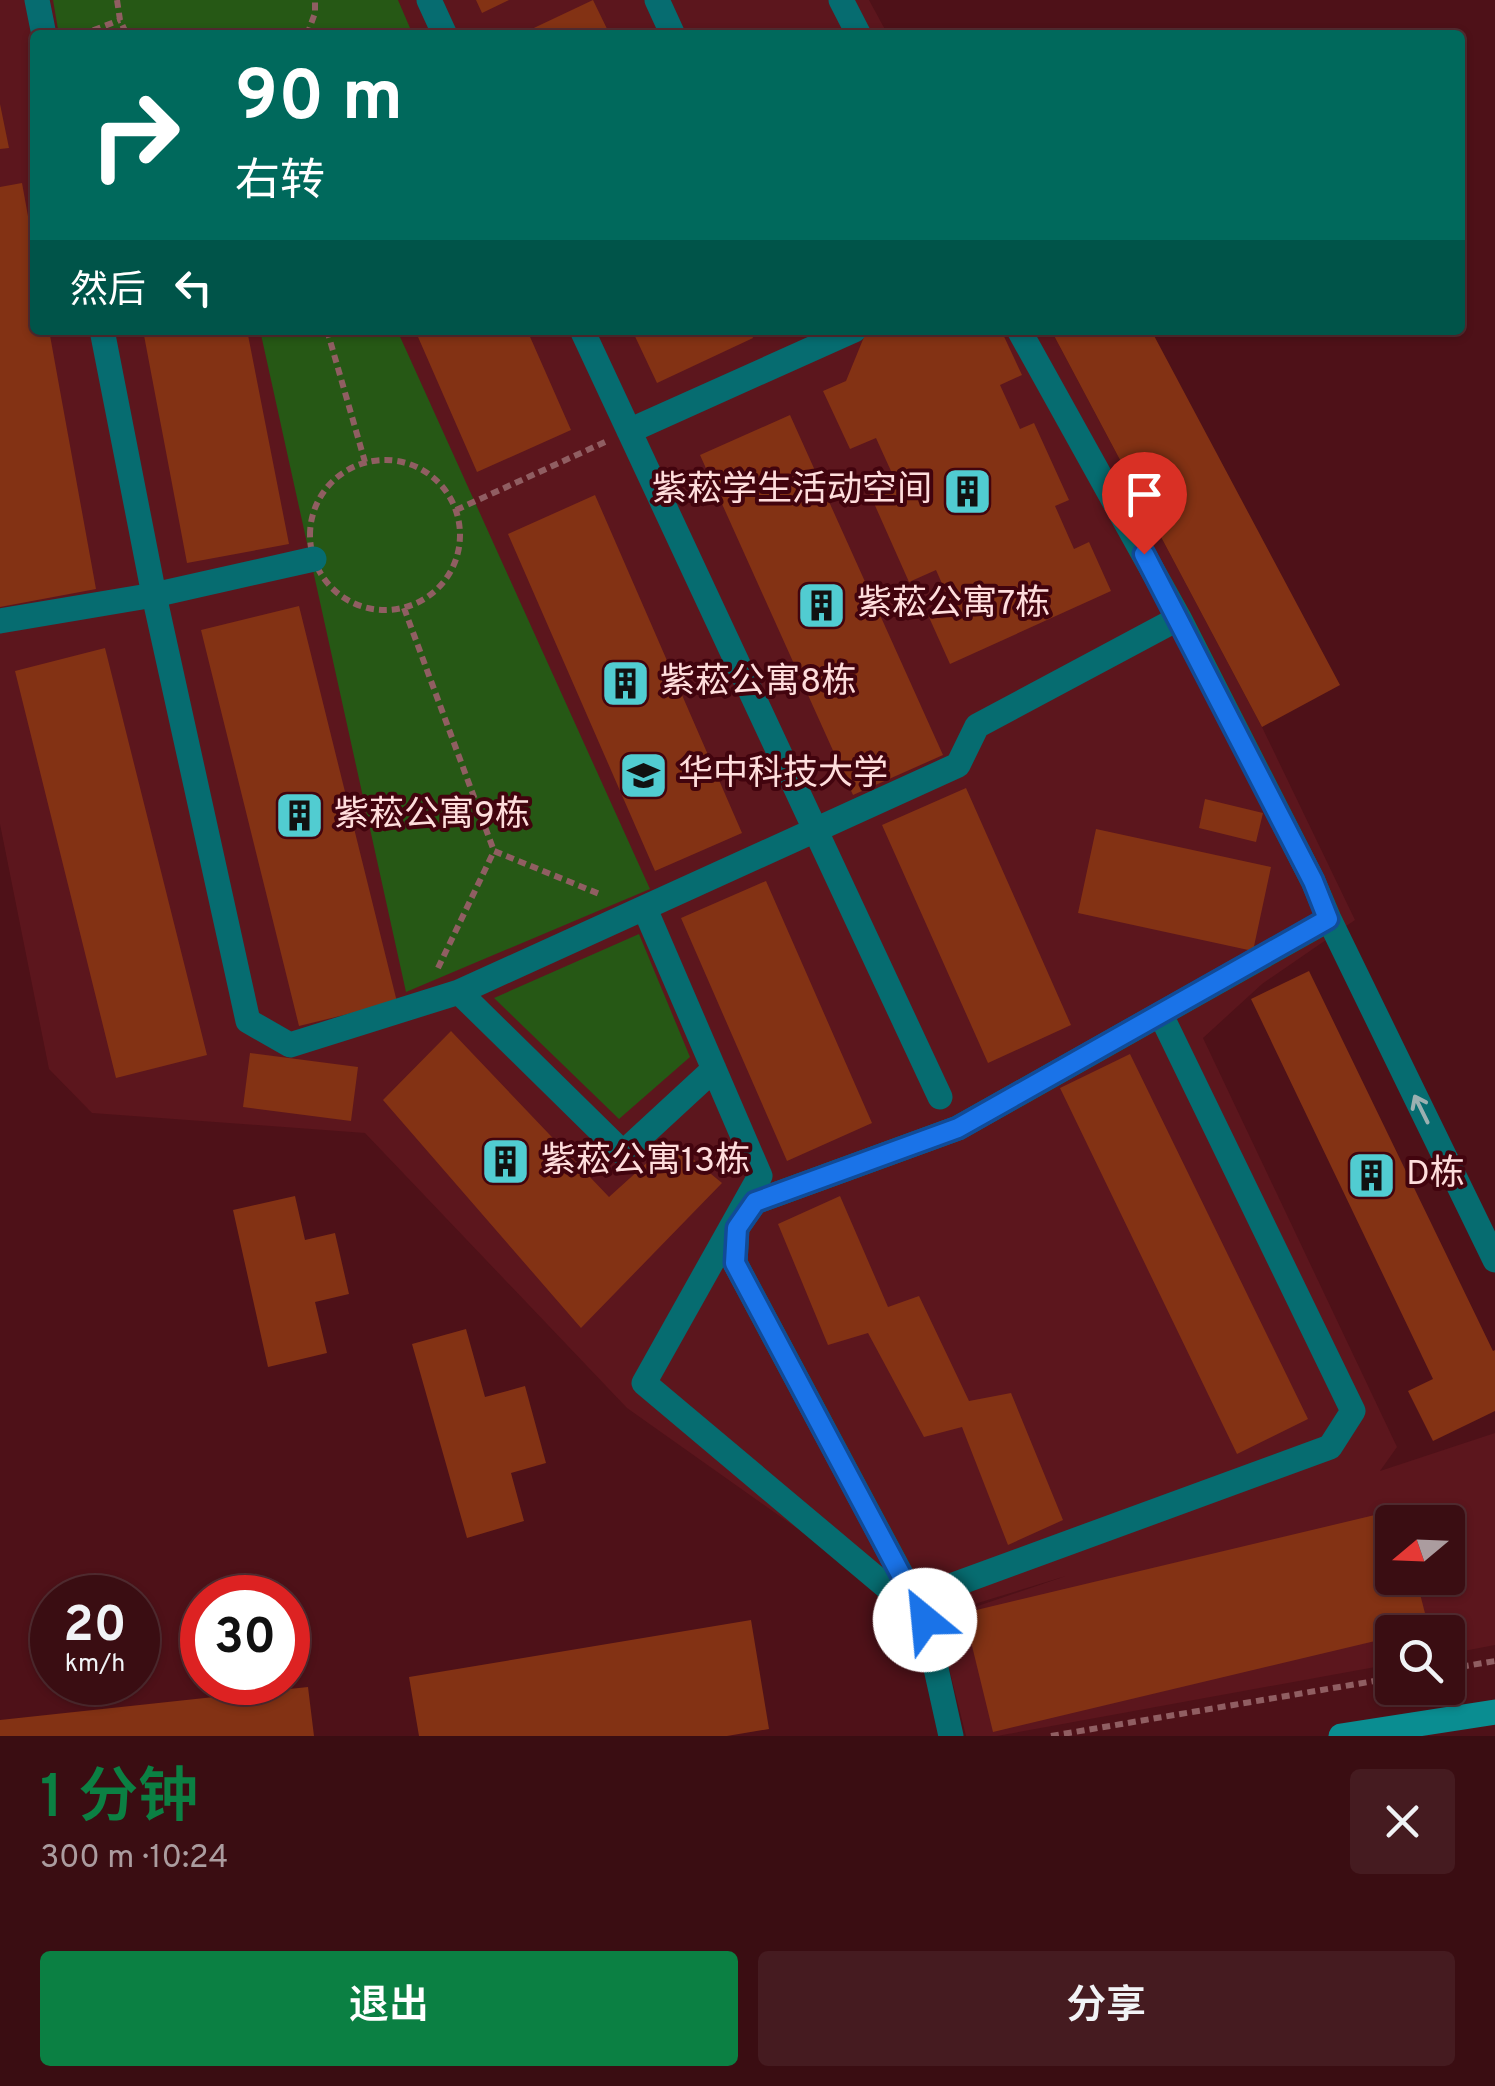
<!DOCTYPE html>
<html lang="zh">
<head>
<meta charset="utf-8">
<style>
	:root { --surface:#3a0d12; --page:#451b20; --text:#f1f3f6; --muted:#ab9c9f; --line:#542d32; --accent:#0b8043 }
	body { margin:0; font-family:Overpass,"Noto Sans SC",sans-serif; background:var(--page); color:var(--text); height:100vh; display:flex; flex-direction:column; font-size:38px; white-space:nowrap }
	* { box-sizing:border-box; margin:0 }
	p { font-size:32px; color:var(--muted) }
	.icon { flex:none; width:55px; height:55px; fill:none; stroke:currentColor; stroke-width:2; stroke-linecap:round; stroke-linejoin:round }
	.map { position:relative; height:1736px; overflow:hidden }
	.side { display:flex; flex-direction:column; background:var(--surface); flex:1 }
	.side>* { flex:none }
	.banner { position:absolute; left:30px; top:30px; width:1435px; height:305px; border-radius:10px; box-shadow:0 2px 8px #0004,0 0 0 2px var(--line); background:#00695c; color:#fff; overflow:hidden }
	.needle { width:65px; rotate:251deg }
	.tools { position:absolute; left:1375px; top:1505px; display:grid; gap:20px }
	.tools a { display:grid; place-items:center; width:90px; height:90px; border-radius:10px; background:var(--surface); box-shadow:0 2px 8px #0004,0 0 0 2px var(--line); font-size:50px }
	.speed { position:absolute; left:30px; top:1575px; display:flex; gap:20px; font-size:50px; font-weight:700; text-align:center }
	.speed>* { display:grid; place-content:center; width:130px; height:130px; border-radius:50%; background:var(--surface); box-shadow:0 2px 8px #0004,0 0 0 2px var(--line); line-height:1 }
	.speed small { font-size:25px; font-weight:400 }
	.speed .limit { border:15px solid #d22; background:#fff; color:#111 }
	.pin { position:absolute; display:grid; place-items:center; width:85px; height:85px; color:#fff; margin:-102px -42px; border-radius:50% 50% 50% 0; rotate:-45deg; box-shadow:0 0 10px #0007 }
	.pin .icon { rotate:45deg }
	.me { position:absolute; width:110px; margin:-55px; rotate:332deg; stroke-linejoin:round; filter:drop-shadow(0 0 8px #0008) }
	.turn { display:flex; align-items:center; gap:35px; height:210px; padding:0 40px; font-size:45px }
	.turn .icon { width:130px; height:130px; stroke-width:2.5 }
	.turn b { display:block; font-size:70px; line-height:85px }
	.then { display:flex; align-items:center; height:95px; padding:0 40px; background:#0003; gap:20px; font-size:38px }
	.round { display:grid; place-items:center; flex:none; width:105px; height:105px; border-radius:10px; background:var(--page) }
	.overview { display:flex; align-items:center; justify-content:space-between; height:170px; padding:0 40px }
	h1 { font-size:60px; font-weight:600; line-height:75px; color:var(--accent) }
	.primary-button { display:flex; gap:20px; margin-top:auto; padding:20px 40px }
	.primary-button a { flex:1; height:115px; border-radius:10px; background:var(--accent); color:#fff; font-size:40px; font-weight:600; line-height:115px; text-align:center }
	.primary-button a+a { background:var(--page); color:var(--text) }
	.map>svg:first-child { display:block }
	.built { fill:#5c161d; fill-rule:evenodd }
	.green { fill:#265815 }
	.building { fill:#833214 }
	.lines { fill:none; stroke-linecap:round; stroke-linejoin:round }
	.path { stroke:#905e62; stroke-width:6; stroke-dasharray:8 5; stroke-linecap:butt }
	.street { stroke:#066c70; stroke-width:25 }
	.secondary { stroke:#0a8d91; stroke-width:25 }
	.oneway { stroke:#9bb0b1 }
	.route-casing { stroke:#114b97; stroke-width:25 }
	.route { stroke:#1a73e8; stroke-width:18 }
	.labels { text-anchor:middle; dominant-baseline:central; stroke-width:8; stroke-linejoin:round; paint-order:stroke }
	.poi-label { font-size:35px; fill:#fedddc; stroke:#42040e; text-anchor:start }
</style>
</head>
<body>
<div class="map">
<svg width="1495" height="1736" viewBox="0 0 1495 1736">
	<rect width="100%" height="100%" fill="#4e1118"/>
	<path class="built" d="M0,0H869L888,35H35V330H1051L1262,727L1355,920L1262,984L1203,1038L1397,1447L1380,1471L1495,1433V1645L1448,1654V1632H1392V1664L997,1736H966L937,1620L1066,1576L925,1619L627,1408L365,1133L92,1113L49,1069L0,824ZM1392,1522H1448V1578H1392Z"/>
	<path class="green" d="M53,0H398L413,35H59Z
		M260,330H397L650,889L406,992Z
		M639,934L690,1057L619,1119L494,998Z"/>
	<path class="building" d="M476,0H509L482,13Z
		M593,0L610,35H519Z
		M0,104L9,148L0,149Z
		M22,183L35,255V330H49L96,589L0,607V187Z
		M143,330H247L289,544L187,563Z
		M415,330H527L571,430L477,472Z
		M632,330H750L753,338L657,383Z
		M879,330H924L927,336L939,330H1001L1022,375L1000,385L1020,429L1034,423L1069,500L1055,506L1074,549L1089,542L1111,591L950,664L928,615L951,604L936,570L909,582L865,483L891,471L876,438L850,449L823,391L846,381L864,337Z
		M1051,330H1151L1340,685L1262,727Z
		M790,415L943,755L853,795L700,455Z
		M595,495L742,833L655,871L508,534Z
		M299,606L397,1002L299,1026L201,630Z
		M105,648L207,1055L116,1078L15,671Z
		M966,788L1071,1025L988,1063L882,825Z
		M1205,799L1263,813L1256,842L1199,828Z
		M1096,829L1271,867L1253,951L1078,913Z
		M766,881L872,1123L787,1161L681,918Z
		M1309,971L1493,1351L1495,1350V1411L1433,1441L1408,1391L1433,1379L1251,999Z
		M451,1031L609,1197L671,1141L722,1183L581,1328L383,1100Z
		M250,1053L358,1067L351,1121L243,1107Z
		M1130,1054L1308,1419L1237,1454L1060,1088Z
		M295,1196L305,1240L335,1233L349,1294L315,1302L327,1353L268,1367L233,1210Z
		M840,1196L888,1307L919,1296L969,1401L1011,1393L1063,1520L1008,1545L962,1427L924,1437L868,1333L828,1345L778,1224Z
		M466,1329L485,1397L525,1386L546,1463L511,1473L524,1521L467,1538L412,1344Z
		M1400,1509L1403,1522H1392V1578H1416L1429,1629L1392,1632V1637L993,1732L964,1613Z
		M751,1620L769,1729L727,1736H419L409,1677Z
		M308,1687L314,1736H0V1720Z"/>
	<g class="lines">
		<path class="path" d="M117,0L120,20L127,35
			M81,35L120,20
			M307,35L315,13V0
			M327,330L365,462
			M310 535a75 75 0 1 1 150 0a75 75 0 1 1-150 0Z
			M456,510L605,442
			M404,608L494,851
			M438,968L494,851L602,895
			M1448,1669L1495,1661
			M1051,1736L1392,1678"/>
		<path class="street" d="M37,0L44,35
			M429,0L445,35
			M657,0L673,35
			M841,0L859,35
			M102,330L154,595L248,1021L290,1045L459,992L958,765L977,726L1179,618
			M582,330L940,1097
			M629,431L854,330
			M0,621L154,595L314,559
			M645,909L760,1176L644,1383L914,1610
			M1329,919L1495,1260
			M459,992L623,1153L714,1069
			M925,1619L945,1588L1330,1447L1353,1411L1161,1015
			M951,1736L925,1619L735,1263L737,1228L755,1202L958,1128L1329,919L1313,881L1179,618L1019,330"/>
		<path class="secondary" d="M1341,1736L1495,1712"/>
	</g>
	<defs><path id="oneway-shaft" d="M-6 0H5M1.5-3L5.5 0L1.5 3" fill="none" stroke-width="1.6" stroke-linecap="round" stroke-linejoin="round" transform="scale(2.5)"/></defs>
	<use class="oneway" href="#oneway-shaft" transform="translate(1421 1109) rotate(-116)"/>
	<g class="lines">
		<defs>
			<path id="route" d="M925,1620L735,1263L737,1228L755,1202L958,1128L1328,919L1313,881L1144,554"/>
		</defs>
		<use href="#route" class="route-casing"/>
		<use href="#route" class="route"/>
	</g>
	<defs>
		<symbol id="building-square" viewBox="-11 -11 22 22"><rect x="-9" y="-9" width="18" height="18" rx="4" fill="#51ccd1" stroke="#42040e"/><path d="M-4-6H4V6H1V3H-1V6H-4ZM-2.5-4.3h1.7v1.8h-1.7ZM.8-4.3h1.7v1.8H.8ZM-2.5-1h1.7V.8h-1.7ZM.8-1h1.7V.8H.8Z" fill="#111"/></symbol>
		<symbol id="university-square" viewBox="-11 -11 22 22"><rect x="-9" y="-9" width="18" height="18" rx="4" fill="#51ccd1" stroke="#42040e"/><path d="M0-5L7-2L0 1L-7-2ZM-4 1L0 2.5L4 1V4Q0 6-4 4Z" fill="#111"/></symbol>
	</defs>
	<g fill-rule="evenodd">
		<use href="#building-square" x="940" y="464" width="55" height="55"/>
		<use href="#building-square" x="794" y="578" width="55" height="55"/>
		<use href="#building-square" x="598" y="656" width="55" height="55"/>
		<use href="#university-square" x="616" y="748" width="55" height="55"/>
		<use href="#building-square" x="272" y="788" width="55" height="55"/>
		<use href="#building-square" x="478" y="1134" width="55" height="55"/>
		<use href="#building-square" x="1344" y="1148" width="55" height="55"/>
	</g>
	<g class="labels">
		<g class="poi-label">
			<text x="932" y="491" text-anchor="end">紫菘学生活动空间</text>
			<text x="857" y="605">紫菘公寓7栋</text>
			<text x="660" y="683">紫菘公寓8栋</text>
			<text x="678" y="775">华中科技大学</text>
			<text x="334" y="816">紫菘公寓9栋</text>
			<text x="541" y="1162">紫菘公寓13栋</text>
			<text x="1406" y="1175">D栋</text>
		</g>
	</g>
</svg>
<div class="tools">
<a><svg class="needle" viewBox="-14 -14 28 28"><path d="M0-13l5 13h-10z" fill="#e53935"/><path d="M0 13l5-13h-10z" fill="#ab9c9f"/></svg></a>
<a><svg class="icon" aria-label="search" viewBox="0 0 24 24"><circle cx="10" cy="10" r="6"/><path d="M15 15l6 6"/></svg></a>
</div>
<div class="speed"><div>20<small>km/h</small></div><div class="limit">30</div></div>
<div class="pin" style="left:1144px;top:554px;background:#d93025"><svg class="icon" aria-label="arrive" viewBox="0 0 24 24"><path d="M6 21V4h12l-3 4 3 4H6"/></svg></div>
<svg class="me" style="left:925px;top:1620px" viewBox="-20 -20 40 40"><circle r="19" fill="#fff"/><path d="M0-13L10 11 0 6-10 11z" fill="#1a73e8"/></svg>
<div class="banner">
<div class="turn"><svg class="icon" aria-label="right" viewBox="0 0 24 24"><path d="M7 20v-9h11M14 6l5 5-5 5"/></svg><div><b>90 m</b>右转</div></div>
<div class="then">然后<svg class="icon" aria-label="left" viewBox="0 0 24 24"><path d="M17 20v-9H6M10 6l-5 5 5 5"/></svg></div>
</div>
</div>
<section class="side">
<div class="overview"><div><h1>1 分钟</h1><p>300 m · 10:24</p></div><a class="round"><svg class="icon" aria-label="close" viewBox="0 0 24 24"><path d="M6 6l12 12M18 6L6 18"/></svg></a></div>
<div class="primary-button"><a>退出</a><a>分享</a></div>
</section>
</body>
</html>
